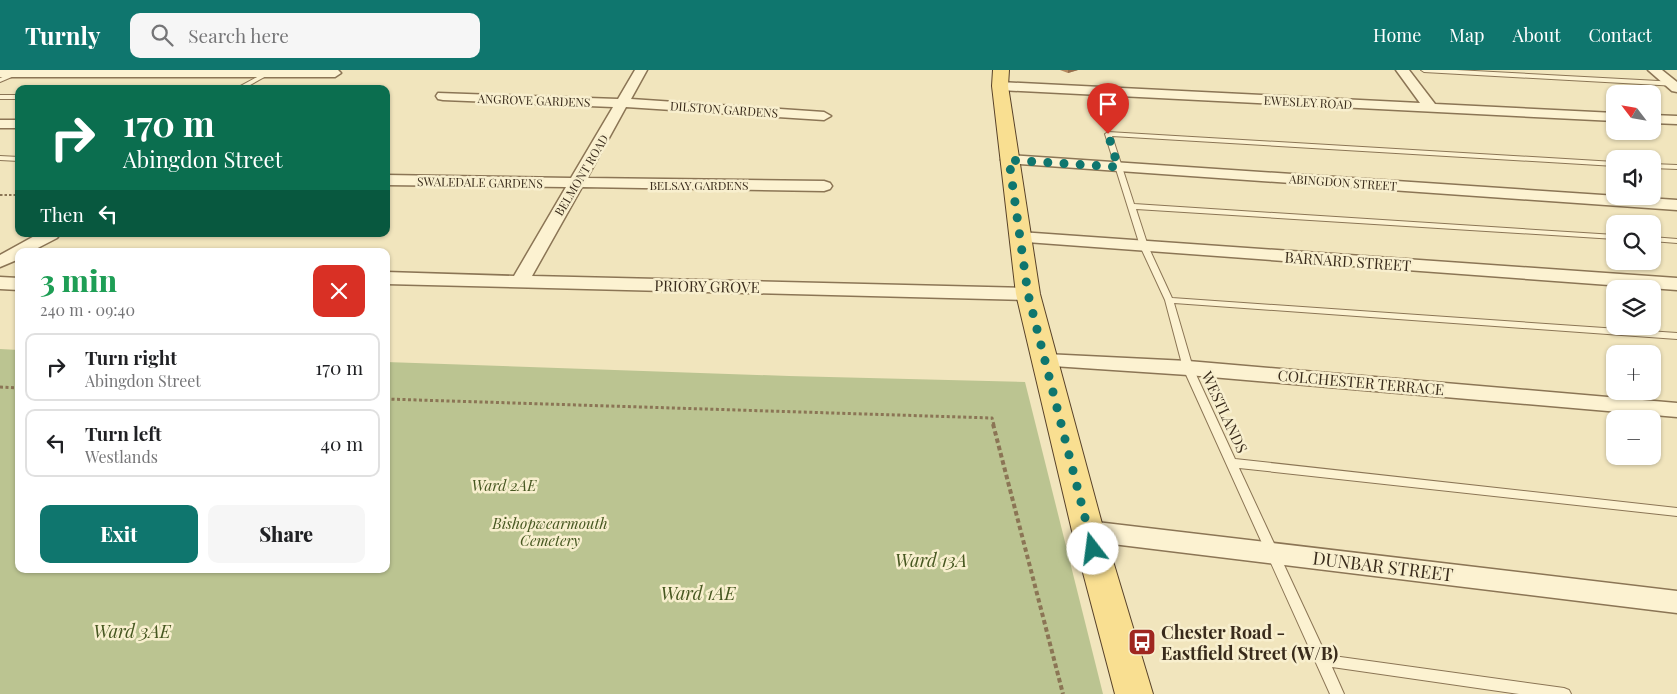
<!DOCTYPE html>
<html lang="en">
<head>
<meta charset="utf-8">
<style>
	:root { --surface:#fff; --page:#f6f6f6; --text:#202124; --muted:#757577; --line:#e0e0e0; --accent:#0f766e }
	body { margin:0; font-family:"Playfair Display",serif; background:var(--page); color:var(--text); height:100vh; display:flex; flex-direction:column; font-size:19px; white-space:nowrap }
	* { box-sizing:border-box; margin:0 }
	p { font-size:16px; color:var(--muted) }
	.icon { flex:none; width:28px; height:28px; fill:none; stroke:currentColor; stroke-width:2; stroke-linecap:round; stroke-linejoin:round }
	.map { position:relative; flex:1; overflow:hidden }
	.panel { position:absolute; left:15px; top:178px; width:375px; height:325px; display:flex; flex-direction:column; background:var(--surface); border-radius:10px; box-shadow:0 1px 4px #0004 }
	.panel>* { flex:none }
	.banner { position:absolute; left:15px; top:15px; width:375px; height:152px; border-radius:10px; box-shadow:0 1px 4px #0004; background:#0b6e4f; color:#fff; overflow:hidden }
	.needle { width:32px; rotate:301deg }
	.tools { position:absolute; left:1606px; top:15px; display:grid; gap:10px }
	.tools a { display:grid; place-items:center; width:55px; height:55px; border-radius:10px; background:var(--surface); box-shadow:0 1px 4px #0004; font-size:25px }
	.pin { position:absolute; display:grid; place-items:center; width:42px; height:42px; color:#fff; margin:-51px -21px; border-radius:50% 50% 50% 0; rotate:-45deg; box-shadow:0 0 5px #0007 }
	.pin .icon { rotate:45deg }
	.me { position:absolute; width:55px; margin:-28px; rotate:345deg; stroke-linejoin:round; filter:drop-shadow(0 0 4px #0008) }
	.turn { display:flex; align-items:center; gap:18px; height:105px; padding:0 25px; font-size:22px }
	.turn .icon { width:65px; height:65px; stroke-width:2.5 }
	.turn b { display:block; font-size:35px; line-height:42px }
	.then { display:flex; align-items:center; height:48px; padding:0 25px; background:#0003; gap:10px; font-size:19px }
	.round { display:grid; place-items:center; flex:none; width:52px; height:52px; border-radius:10px; background:var(--page) }
	.overview { display:flex; align-items:center; justify-content:space-between; height:85px; padding:0 25px }
	h1 { font-size:30px; font-weight:800; line-height:38px; color:#1e9e55 }
	.action { display:flex; gap:10px; margin-top:auto; padding:10px 25px }
	.action a { flex:1; height:58px; border-radius:10px; background:var(--accent); color:#fff; font-size:20px; font-weight:800; line-height:58px; text-align:center }
	.action a+a { background:var(--page); color:var(--text) }
	ul { padding:0; list-style:none }
	li { display:flex; align-items:center; gap:15px; height:68px; margin:0 10px 8px; padding:0 15px; border:2px solid var(--line); border-radius:10px }
	li div { flex:1 }
	li b { display:block; font-size:19px }
	li em { font-style:normal }
	header { display:flex; align-items:center; gap:30px; box-sizing:border-box; height:70px; padding:0 25px; background:var(--accent); color:#fff }
	header strong { font-size:24px }
	nav { display:flex; gap:28px; margin-inline-start:auto; font-size:18px }
	.search { width:350px; height:45px; background:var(--page); display:flex; align-items:center; gap:12px; box-sizing:border-box; padding:0 18px; border-radius:10px; color:var(--muted); font-size:19px }
	.map>svg:first-child { display:block }
	.cemetery { fill:#bbc491 }
	.lines { fill:none; stroke-linecap:round; stroke-linejoin:round }
	.lane-casing { stroke:#8b7555; stroke-width:2 }
	.street-casing { stroke:#8b7555; stroke-width:3 }
	.primary-casing { stroke:#58422a; stroke-width:2 }
	.path-far2 { stroke:#8b7555; stroke-width:2; stroke-dasharray:2.5 2; stroke-linecap:butt }
	.path-far1 { stroke:#8b7555; stroke-width:3; stroke-dasharray:3 2.5; stroke-linecap:butt }
	.path { stroke:#8b7555; stroke-width:4; stroke-dasharray:4.5 3; stroke-linecap:butt }
	.lane { fill:#fcf2d1; fill-rule:evenodd }
	.street { fill:#fcf2d1; fill-rule:evenodd }
	.primary { fill:#f9df91; fill-rule:evenodd }
	.wall { fill:#b58960 }
	.shaded-wall { fill:#946f4e }
	.route { stroke:#0f766e; stroke-width:9; stroke-dasharray:0 16.2 }
	.labels { text-anchor:middle; dominant-baseline:central; stroke-width:5; stroke-linejoin:round; paint-order:stroke }
	.far-street-label { font-size:12px; fill:#392b1b; stroke:#f8efce }
	.street-label { font-size:15px; fill:#392b1b; stroke:#f8efce }
	.park-label { font-size:15px; font-style:italic; fill:#465720; stroke:#f8efce }
	.near-park-label { font-size:18px; font-style:italic; fill:#465720; stroke:#f8efce }
	.near-street-label { font-size:18px; fill:#392b1b; stroke:#f8efce }
	.near-poi-label { font-size:18px; font-weight:bold; fill:#392b1b; stroke:#f8efce; text-anchor:start }
</style>
</head>
<body>
<header>
<strong>Turnly</strong>
<div class="search"><svg class="icon" aria-label="search" viewBox="0 0 24 24"><circle cx="10" cy="10" r="6"/><path d="M15 15l6 6"/></svg>Search here</div>
<nav><a>Home</a><a>Map</a><a>About</a><a>Contact</a></nav>
</header>
<div class="map">
<svg width="1677" height="624" viewBox="0 0 1677 624">
	<rect width="100%" height="100%" fill="#f1e5bd"/>
	<path class="cemetery" d="M0,279L19,280V499H386V292L789,306L1025,312L1103,624H0Z"/>
	<g class="lines">
		<defs>
			<path id="lane" d="M20,0H28L0,12V8Z
				M270,0H277L243,19H235Z
				M1421,0H1456L1677,12V16L1424,2Z
				M0,25H19V29H0Z
				M1108,62L1615,92V96L1112,66L1134,134L1615,165V169L1136,139L1148,176L1172,228L1677,263V269L1174,233L1193,298L1235,389L1677,438V446L1239,398L1326,585L1564,618L1569,620L1571,624H1519L1332,597L1344,624H1330L1183,298L1165,230L1140,176L1105,64Z
				M0,86L19,87V91L0,90Z
				M1652,94L1677,95V99L1652,98Z
				M1652,167L1677,169V173L1652,171Z"/>
			<path id="street" d="M0,0H338L341,3L335,7H0Z
				M635,0H647L631,29L824,42L831,46L824,50L626,37L587,108L824,111L830,113L832,116L830,119L824,121L582,117L532,206L1028,218L1035,220L1037,224L1035,228L1028,230L386,214V202L514,206L566,117L386,115V105L571,108L613,37L443,30L438,29L436,26L438,23L618,29Z
				M1396,0H1409L1435,34L1615,43V51L1000,20L993,16L1000,12L1420,33Z
				M1648,0H1662L1677,12V22L1672,21Z
				M1652,45L1677,46V54L1652,53Z
				M0,50H19V58H0Z
				M1009,85L1677,130V140L1004,93L1001,90L1004,87Z
				M1020,162L1677,208V220L1014,171L1011,167L1014,163Z
				M38,164H60L57,168L32,181H19V189L0,197V185Z
				M0,207L19,208V220L0,219Z
				M1045,284L1188,291L1677,333V347L1188,305L1038,295L1035,290L1038,285Z
				M1088,451L1677,521V543L1088,471L1079,468L1075,461L1079,454Z"/>
			<path id="primary" d="M993,0H1009L1008,16L1040,224L1104,461L1153,624H1115L1072,461L1016,224L992,16Z"/>
		</defs>
		<use href="#lane" class="lane-casing"/>
		<use href="#street" class="street-casing"/>
		<use href="#primary" class="primary-casing"/>
		<path class="path-far2" d="M0,125H19"/>
		<path class="path-far1" d="M0,317L19,318
			M386,329L992,348L994,355"/>
		<path class="path" d="M993,354L1063,624"/>
		<use href="#lane" class="lane"/>
		<use href="#street" class="street"/>
		<use href="#primary" class="primary"/>
	</g>
	<path class="wall" d="M1060,0H1078L1068,3Z"/>
	<path class="shaded-wall" d="M1068,0H1078L1068,3Z"/>
	<g class="lines">
		<path class="route" d="M1093,479L1028,224L1009,90L1118,97L1108,64"/>
	</g>
	<defs>
		<symbol id="bus-square" viewBox="-11 -11 22 22"><rect x="-9" y="-9" width="18" height="18" rx="4" fill="#9f2720" stroke="#f8efce"/><path d="M-5-6H5V4H4V6H2V4H-2V6H-4V4H-5ZM-3.5-4V0h7V-4ZM-3.5 1.2v1.5H-2V1.2ZM2 1.2v1.5H3.5V1.2Z" fill="#fff"/></symbol>
	</defs>
	<g fill-rule="evenodd">
		<use href="#bus-square" x="1126" y="556" width="32" height="32"/>
	</g>
	<g class="labels">
		<g class="far-street-label">
			<text transform="translate(534 30) rotate(2)">ANGROVE GARDENS</text>
			<text transform="translate(1308 32) rotate(3)">EWESLEY ROAD</text>
			<text transform="translate(724 39) rotate(4)">DILSTON GARDENS</text>
			<text transform="translate(581 105) rotate(-59)">BELMONT ROAD</text>
			<text transform="translate(480 112) rotate(1)">SWALEDALE GARDENS</text>
			<text transform="translate(1343 112) rotate(4)">ABINGDON STREET</text>
			<text x="699" y="115">BELSAY GARDENS</text>
		</g>
		<g class="street-label">
			<text transform="translate(1348 191) rotate(4)">BARNARD STREET</text>
			<text transform="translate(707 216) rotate(1)">PRIORY GROVE</text>
			<text transform="translate(1361 312) rotate(5)">COLCHESTER TERRACE</text>
			<text transform="translate(1225 342) rotate(65)">WESTLANDS</text>
		</g>
		<g class="park-label">
			<text x="504" y="415">Ward 2AE</text>
			<text x="550" y="453">Bishopwearmouth<tspan x="550" dy="17">Cemetery</tspan></text>
		</g>
		<g class="near-park-label">
			<text x="931" y="490">Ward 13A</text>
			<text x="698" y="523">Ward 1AE</text>
			<text x="132" y="561">Ward 3AE</text>
		</g>
		<g class="near-street-label">
			<text transform="translate(1383 496) rotate(7)">DUNBAR STREET</text>
		</g>
		<g class="near-poi-label">
			<text x="1161" y="562">Chester Road -<tspan x="1161" dy="21">Eastfield Street (W/B)</tspan></text>
		</g>
	</g>
</svg>
<div class="tools">
<a><svg class="needle" viewBox="-14 -14 28 28"><path d="M0-13l5 13h-10z" fill="#e53935"/><path d="M0 13l5-13h-10z" fill="#757577"/></svg></a>
<a><svg class="icon" aria-label="sound" viewBox="0 0 24 24"><path d="M4 9h4l5-4v14l-5-4H4zM17 9q2 3 0 6"/></svg></a>
<a><svg class="icon" aria-label="search" viewBox="0 0 24 24"><circle cx="10" cy="10" r="6"/><path d="M15 15l6 6"/></svg></a>
<a><svg class="icon" aria-label="layers" viewBox="0 0 24 24"><path d="M12 4l9 5-9 5-9-5zM3 14l9 5 9-5"/></svg></a>
<a>+</a>
<a>−</a>
</div>
<div class="pin" style="left:1108px;top:64px;background:#d93025"><svg class="icon" aria-label="arrive" viewBox="0 0 24 24"><path d="M6 21V4h12l-3 4 3 4H6"/></svg></div>
<svg class="me" style="left:1093px;top:479px" viewBox="-20 -20 40 40"><circle r="19" fill="#fff"/><path d="M0-13L10 11 0 6-10 11z" fill="#0f766e"/></svg>
<div class="banner">
<div class="turn"><svg class="icon" aria-label="right" viewBox="0 0 24 24"><path d="M7 20v-9h11M14 6l5 5-5 5"/></svg><div><b>170 m</b>Abingdon Street</div></div>
<div class="then">Then<svg class="icon" aria-label="left" viewBox="0 0 24 24"><path d="M17 20v-9H6M10 6l-5 5 5 5"/></svg></div>
</div>
<section class="panel">
<div class="overview"><div><h1>3 min</h1><p>240 m · 09:40</p></div><a class="round" style="background:#d93025;color:#fff"><svg class="icon" aria-label="close" viewBox="0 0 24 24"><path d="M6 6l12 12M18 6L6 18"/></svg></a></div>
<ul>
<li><svg class="icon" aria-label="right" viewBox="0 0 24 24"><path d="M7 20v-9h11M14 6l5 5-5 5"/></svg><div><b>Turn right</b><p>Abingdon Street</p></div><em>170 m</em></li>
<li><svg class="icon" aria-label="left" viewBox="0 0 24 24"><path d="M17 20v-9H6M10 6l-5 5 5 5"/></svg><div><b>Turn left</b><p>Westlands</p></div><em>40 m</em></li>
</ul>
<div class="action"><a>Exit</a><a>Share</a></div>
</section>
</div>
</body>
</html>
